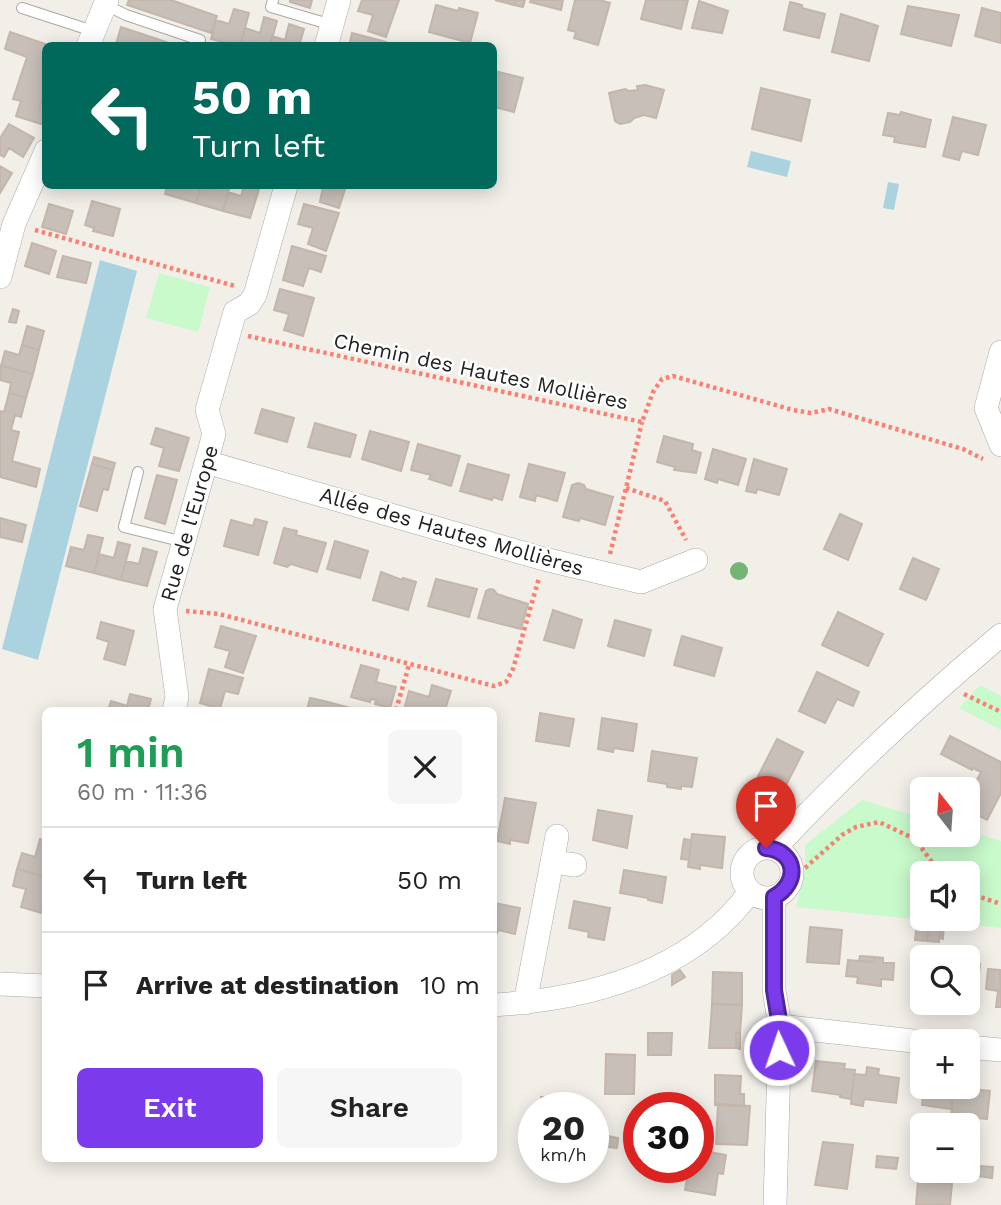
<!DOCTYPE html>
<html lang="en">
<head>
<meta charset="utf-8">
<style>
	:root { --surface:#fff; --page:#f6f6f6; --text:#222; --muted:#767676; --line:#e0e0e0; --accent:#7c3aed }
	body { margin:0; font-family:"Work Sans",sans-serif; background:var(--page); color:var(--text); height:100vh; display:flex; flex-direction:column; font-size:26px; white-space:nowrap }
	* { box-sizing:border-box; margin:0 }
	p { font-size:23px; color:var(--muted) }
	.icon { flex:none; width:38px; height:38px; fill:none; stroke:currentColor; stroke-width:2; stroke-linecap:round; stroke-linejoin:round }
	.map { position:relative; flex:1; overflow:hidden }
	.drawer { position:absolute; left:42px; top:707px; width:455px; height:455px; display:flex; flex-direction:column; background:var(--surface); border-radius:10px; box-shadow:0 4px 18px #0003 }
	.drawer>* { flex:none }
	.hud { position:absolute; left:42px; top:42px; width:455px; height:147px; border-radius:10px; box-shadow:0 4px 18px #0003; background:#00695c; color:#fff; overflow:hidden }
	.needle { width:46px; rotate:343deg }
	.fabs { position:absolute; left:910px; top:777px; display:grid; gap:14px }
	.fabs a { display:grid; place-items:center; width:70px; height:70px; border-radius:10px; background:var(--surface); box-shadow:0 4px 18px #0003; font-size:35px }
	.speed { position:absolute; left:518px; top:1092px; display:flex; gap:14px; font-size:35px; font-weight:700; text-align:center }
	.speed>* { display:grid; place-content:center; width:91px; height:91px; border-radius:50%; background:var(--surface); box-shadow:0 4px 18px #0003; line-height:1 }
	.speed small { font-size:18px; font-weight:400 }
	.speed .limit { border:10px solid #d22; background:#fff; color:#111 }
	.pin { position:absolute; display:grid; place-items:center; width:60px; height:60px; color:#fff; margin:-72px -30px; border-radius:50% 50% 50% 0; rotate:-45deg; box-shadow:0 0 7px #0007 }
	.pin .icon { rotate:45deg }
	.me { position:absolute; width:77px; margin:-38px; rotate:357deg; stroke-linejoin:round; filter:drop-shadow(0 0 5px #0008) }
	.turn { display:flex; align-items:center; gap:24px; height:147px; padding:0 35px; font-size:32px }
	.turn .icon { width:91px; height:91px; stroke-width:2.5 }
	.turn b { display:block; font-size:49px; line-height:60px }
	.round { display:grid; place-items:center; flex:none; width:74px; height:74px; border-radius:10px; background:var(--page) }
	.head { display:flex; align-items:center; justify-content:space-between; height:119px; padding:0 35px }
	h1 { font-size:42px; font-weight:600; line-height:52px; color:#1e9e55 }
	.action { display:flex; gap:14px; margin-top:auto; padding:14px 35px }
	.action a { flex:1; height:80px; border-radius:10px; background:var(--accent); color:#fff; font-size:28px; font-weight:600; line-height:80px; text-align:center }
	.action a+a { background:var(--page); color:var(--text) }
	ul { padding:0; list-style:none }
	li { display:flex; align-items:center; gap:21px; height:105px; padding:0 35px; border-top:2px solid var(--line) }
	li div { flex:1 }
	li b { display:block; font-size:26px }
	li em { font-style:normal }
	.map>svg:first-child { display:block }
	.park { fill:#c8facc; fill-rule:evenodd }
	.water { fill:#aad3df }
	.building { fill:#c7bfb8; stroke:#c4b6ab; stroke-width:2 }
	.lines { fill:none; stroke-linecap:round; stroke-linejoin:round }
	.service-casing { stroke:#a9a9a9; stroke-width:12 }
	.minor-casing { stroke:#a9a9a9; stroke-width:24 }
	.path { stroke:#fa8072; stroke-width:4.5; stroke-dasharray:3.5 3.5; stroke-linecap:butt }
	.service { stroke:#fff; stroke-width:10 }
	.minor { stroke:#fff; stroke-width:23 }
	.tree { fill:#74b475 }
	.route-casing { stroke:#51269a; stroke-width:18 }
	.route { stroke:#7c3aed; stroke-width:12 }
	.labels { text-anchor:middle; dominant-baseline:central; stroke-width:5; stroke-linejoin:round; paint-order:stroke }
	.street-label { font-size:21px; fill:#222; stroke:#fff }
</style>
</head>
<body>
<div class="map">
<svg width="1001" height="1205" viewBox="0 0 1001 1205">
	<rect width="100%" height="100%" fill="#f2efe9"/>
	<path class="park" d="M159,273L210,287L198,332L146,318Z
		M980,685L1001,696V730L959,708Z
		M862,800L922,818V835H968V831L1001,841V928L796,907L805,868V845ZM922,873H968V919H922Z"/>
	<path class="water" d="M751,151L791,161L787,177L747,167Z
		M888,182L899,184L894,210L883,208Z
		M100,260L137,271L38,660L2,649Z"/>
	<path class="building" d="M129,0H171L217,16L211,33L127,5Z
		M290,0H312L310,8L290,2Z
		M362,0H399L386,37L368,31L373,15L358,11Z
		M495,0H516L514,5Z
		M516,0H525L523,7L514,5Z
		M531,0H563L561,10L530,2Z
		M575,0H600L610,3L598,45L574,38L576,32L568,30Z
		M646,0H688L681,29L641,19Z
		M699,1L728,11L722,33L692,28Z
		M790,2L802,5V8L825,14L819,38L784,30Z
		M436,5L458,11L459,8L478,13L470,43L429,32Z
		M908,6L959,15L951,46L901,34Z
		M982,8L1001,13V43L975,36Z
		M234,9L249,13L240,46L211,39L216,20L229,24Z
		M841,14L878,26L869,61L832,52Z
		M264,17L277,21L270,46H240L245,28L260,33Z
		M289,24L304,29L299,46H270L272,36L285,40Z
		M121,27L178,46L116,44Z
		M10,32L51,46H46V91L40,107L46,109L44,125L16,116L21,101L13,99L27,57L5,49Z
		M352,33L386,42L385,46H349Z
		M494,71L523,78L514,112L494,107Z
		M645,85L664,90L656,118L644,115L634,118L630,122L620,124L615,121L609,93L625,89L629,91L638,90L637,86Z
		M761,88L810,100L801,141L752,129Z
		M901,112L931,120L925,147L894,142L895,137L883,135L888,113L900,115Z
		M953,117L986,125L978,155L962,151L959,160L943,156Z
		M9,124L34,138L23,157L9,148L4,157L0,155V138Z
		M0,166L12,173L0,193Z
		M167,186H201L196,203L165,194Z
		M201,186L216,189L217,186H230L223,211L196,203Z
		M244,186H260L250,218L223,211L228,192L241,196Z
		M323,186H346L339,208L320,202Z
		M92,201L120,209L113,236L93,231L94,228L85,225Z
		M49,204L73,211L66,234L42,227Z
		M304,204L339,213L326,251L308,244L313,228L298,224Z
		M32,243L56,251L49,274L25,266Z
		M292,246L326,256L321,272L309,268L303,286L283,280Z
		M63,256L91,263L86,283L57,277Z
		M280,289L314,298L303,336L284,330L289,314L274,310Z
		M13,309L19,311L16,323L9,322Z
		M27,326L44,331L39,350L22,345Z
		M22,345L39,350L33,374L1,366L5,351L19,355Z
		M1,366L33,374L26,398L9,393L11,383L0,380Z
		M9,393L26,398L21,417L15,415L11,430L19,432L12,461L40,469L36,487L0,477V411L4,412Z
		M262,409L294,418L287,442L255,433Z
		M315,423L356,435L350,457L308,447Z
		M156,428L189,438L179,471L159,466L164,448L151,444Z
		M370,431L409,442L401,471L362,459Z
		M664,436L693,444L692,450L701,453L696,473L674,470L675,467L657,462Z
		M418,444L460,456L451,486L429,479L431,475L411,470Z
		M713,449L746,459L738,485L718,479L717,483L705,479Z
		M94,457L115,463L113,470L92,464Z
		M754,459L787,469L779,495L757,489L756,493L746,491Z
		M92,464L113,470L108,490L103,489L97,511L80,506Z
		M468,464L509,475L502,500L493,497L492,500L460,491Z
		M529,464L565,473L557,501L536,495L535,501L520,497Z
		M157,475L177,480L165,524L145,518Z
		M578,483L584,485L586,489L613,497L605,525L580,518L579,521L563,517L572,485Z
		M840,514L862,524L848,560L824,549Z
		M0,518L26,525L22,542L0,537Z
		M255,519L267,522L258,555L224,546L231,520L253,526Z
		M284,528L297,531L296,535L326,543L317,572L291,564L287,567L274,563Z
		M88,535L103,538L94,573L66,566L71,547L84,550Z
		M335,541L368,551L360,578L327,569Z
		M118,542L130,545L121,580L94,573L99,554L114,558Z
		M143,548L157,552L147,586L121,580L126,561L139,564Z
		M913,558L939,569L926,600L900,589Z
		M381,572L402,580L403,578L416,582L408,610L373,600Z
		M436,579L477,589L469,617L428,606Z
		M490,589L494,590L497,594L528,604L521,629L478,618L486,591Z
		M553,610L582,620L574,648L544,640Z
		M838,612L883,634L868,666L822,645Z
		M615,620L651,630L644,656L608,646Z
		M101,622L134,631L125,665L104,659L109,642L97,638Z
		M221,626L256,636L243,673L225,667L230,651L215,647Z
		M682,636L722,648L714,676L674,665Z
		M361,665L379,670L376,682L396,687L390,708L375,704L376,700L371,699L370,702L351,697Z
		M209,669L243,678L238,694L225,691L220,709L200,703Z
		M817,672L859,692L853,706L837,699L825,723L799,711Z
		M432,685L451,691L445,710H404L409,691L429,697Z
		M130,694L151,699L148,710H108L111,701L127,706Z
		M310,698L324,701L358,710H307Z
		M540,713L574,719L569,746L536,741Z
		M602,718L637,724L633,751L614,748L613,752L598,749Z
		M950,736L1001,762V793L987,820L968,810V798L981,772L973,768L972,770L941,754Z
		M777,739L803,752L785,787L778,783L771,797L752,788Z
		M652,751L697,758L692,787L681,786V789L667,787V784L648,781Z
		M505,798L536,803L528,843L510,840V844L497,841Z
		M598,810L632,816L627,848L593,840Z
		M692,834L725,837L722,868L700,865V869L688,867Z
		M40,839L46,841V877L17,869L22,853L35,857Z
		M684,839L691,840L689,860L681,859Z
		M17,869L46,877V899L42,913L21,907L26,889L13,886Z
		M624,870L666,877L662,903L648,900V898L620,893Z
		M574,901L610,908L604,940L588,937L589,932L569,928Z
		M494,903L520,908L515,934L498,930L497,933H494Z
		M929,921L941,922L939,942L927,941Z
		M917,922L929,923L927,941L915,940Z
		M941,922L944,923L943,939L940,938Z
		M810,927L842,930L839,964L807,962Z
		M860,956L875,957L874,962L859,961Z
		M875,957L883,958V963H894L893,980L881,979V986L857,983L858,977L846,976L848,960L874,962Z
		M968,963L980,964L977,994H968Z
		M988,969L1000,970L1001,1007H996L998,991L986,989Z
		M680,970L685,977L672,985V975Z
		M713,972L742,973V1005L712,1004Z
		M712,1004L742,1005L740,1033H736V1048H709Z
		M648,1033H672L671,1055H648Z
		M736,1033H740V1049L736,1048Z
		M606,1054L635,1055L634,1094H605Z
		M816,1061L845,1064L844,1069L855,1070L851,1099L840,1097L841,1095L812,1091Z
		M867,1067L879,1069L878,1075L899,1078L896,1103L864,1099L863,1106L851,1104L854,1074L866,1075Z
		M715,1075L741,1076L740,1094H744V1106L715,1105Z
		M924,1087H954L951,1109L922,1105Z
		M954,1087L990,1091L987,1119L951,1116Z
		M541,1097H568V1108H541Z
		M718,1104L750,1106L747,1145L716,1144Z
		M598,1134L618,1138L617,1148L598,1146Z
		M823,1142L853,1145L847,1189L815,1185Z
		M698,1150L726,1155L723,1174L718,1173L715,1195L685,1190L689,1167H698Z
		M877,1156L898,1158L896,1169L876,1167Z
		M978,1166L993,1167L992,1178L977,1176Z
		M564,1167H580L578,1177L563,1174Z
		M918,1181L952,1184L950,1205H916Z"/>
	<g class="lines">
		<defs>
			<path id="service" d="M273,0L271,7L332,25
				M104,4L126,15L200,40
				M22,8L93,31
				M138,472L124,527L184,542"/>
			<path id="minor" d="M88,46L107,0
				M326,46L339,0
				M0,277L14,224L46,151
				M1001,352L986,408L1001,445
				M206,462L544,559L641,582L696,560
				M174,710L177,697L165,609L214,434L207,410L235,312L249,304L255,295L286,186
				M742 873a25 25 0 1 1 50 0a25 25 0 1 1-50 0Z
				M774,849C845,773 921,702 1001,635
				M552,862L575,865
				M774,897V990L780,1026L922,1042
				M0,984L46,986
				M525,1003L557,836
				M494,1005C589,999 691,972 750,892
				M968,1047L1001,1050
				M775,1205L780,1026"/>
		</defs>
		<use href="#service" class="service-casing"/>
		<use href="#minor" class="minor-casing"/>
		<path class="path" d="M35,230L235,286
			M248,336L642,422L653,392L662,379L673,376L793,410L811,413L829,409L963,449L983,459
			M626,488L665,501L686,540
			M610,554L642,422
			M186,611L219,614L494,686L506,682L513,669L539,578
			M964,694L1001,712
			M396,710L409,665
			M792,873L805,868L842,835L856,827L879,822L915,839L940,873
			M968,893L1001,904"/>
		<use href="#service" class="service"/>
		<use href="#minor" class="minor"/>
	</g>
	<circle class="tree" cx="739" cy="571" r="9"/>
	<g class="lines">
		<defs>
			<path id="route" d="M766,848C797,851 800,883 774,897V990L780,1026L779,1050"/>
		</defs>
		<use href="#route" class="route-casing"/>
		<use href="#route" class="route"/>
	</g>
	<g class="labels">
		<g class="street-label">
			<text transform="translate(481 371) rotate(12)">Chemin des Hautes Mollières</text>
			<text transform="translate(189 523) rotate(-74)">Rue de l'Europe</text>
			<text transform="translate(452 531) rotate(16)">Allée des Hautes Mollières</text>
		</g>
	</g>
</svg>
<div class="fabs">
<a><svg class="needle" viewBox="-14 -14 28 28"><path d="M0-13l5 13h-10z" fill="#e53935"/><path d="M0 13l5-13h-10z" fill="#767676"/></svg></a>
<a><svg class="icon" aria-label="sound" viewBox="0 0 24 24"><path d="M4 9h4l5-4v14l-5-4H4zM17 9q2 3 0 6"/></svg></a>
<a><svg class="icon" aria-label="search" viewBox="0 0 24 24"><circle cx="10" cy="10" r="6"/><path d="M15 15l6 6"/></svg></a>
<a>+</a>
<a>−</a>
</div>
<div class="speed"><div>20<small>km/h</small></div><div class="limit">30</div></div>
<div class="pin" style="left:766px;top:848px;background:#d93025"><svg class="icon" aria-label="arrive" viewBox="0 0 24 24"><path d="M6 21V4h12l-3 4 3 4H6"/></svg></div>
<svg class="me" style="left:779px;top:1050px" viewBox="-20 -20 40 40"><circle r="17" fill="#7c3aed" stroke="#fff" stroke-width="3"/><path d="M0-11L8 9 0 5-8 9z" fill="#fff"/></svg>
<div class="hud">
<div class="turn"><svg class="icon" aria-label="left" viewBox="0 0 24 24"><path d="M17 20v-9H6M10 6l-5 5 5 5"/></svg><div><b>50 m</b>Turn left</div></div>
</div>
<section class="drawer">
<div class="head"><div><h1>1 min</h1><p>60 m · 11:36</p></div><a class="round"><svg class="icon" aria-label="close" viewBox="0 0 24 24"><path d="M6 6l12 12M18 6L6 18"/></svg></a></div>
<ul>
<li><svg class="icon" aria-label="left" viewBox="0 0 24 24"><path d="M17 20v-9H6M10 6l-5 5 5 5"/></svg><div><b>Turn left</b></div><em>50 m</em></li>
<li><svg class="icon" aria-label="arrive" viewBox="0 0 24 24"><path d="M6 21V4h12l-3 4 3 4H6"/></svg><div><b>Arrive at destination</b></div><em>10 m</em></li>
</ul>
<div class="action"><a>Exit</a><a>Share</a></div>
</section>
</div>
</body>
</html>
